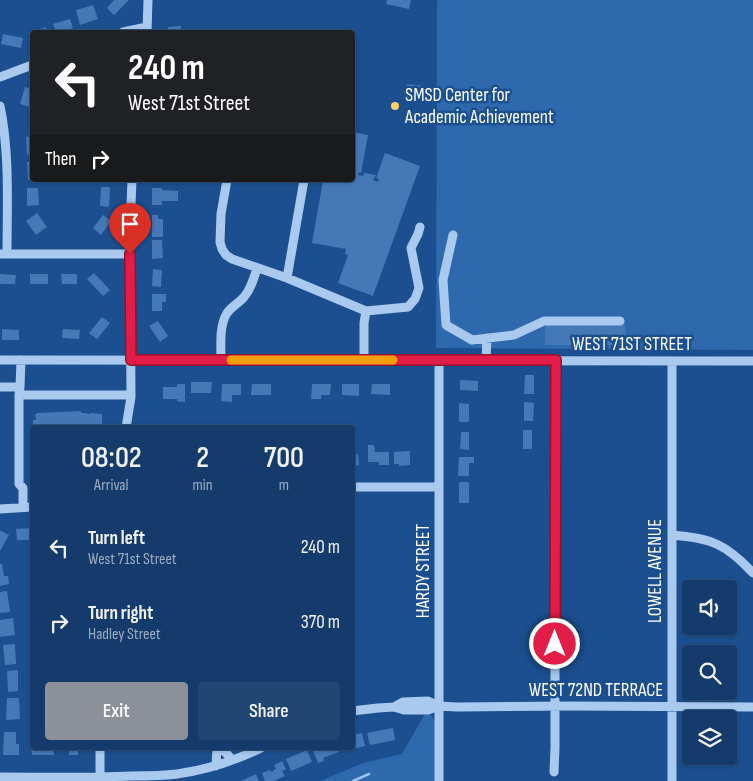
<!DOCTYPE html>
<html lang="en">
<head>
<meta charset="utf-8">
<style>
	:root { --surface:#143b6b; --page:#214673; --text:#f1f3f6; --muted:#9dadc1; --line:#33557e; --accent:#8c9099 }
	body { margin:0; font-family:"Sofia Sans Condensed",sans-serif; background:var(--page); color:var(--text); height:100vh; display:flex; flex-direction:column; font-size:19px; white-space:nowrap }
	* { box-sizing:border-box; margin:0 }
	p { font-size:16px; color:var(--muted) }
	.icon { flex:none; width:28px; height:28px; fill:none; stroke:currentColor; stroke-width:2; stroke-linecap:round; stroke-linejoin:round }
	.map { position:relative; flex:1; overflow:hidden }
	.drawer { position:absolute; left:30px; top:425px; width:325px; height:325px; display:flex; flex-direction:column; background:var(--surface); border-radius:5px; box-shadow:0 1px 4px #0004,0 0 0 1px var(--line) }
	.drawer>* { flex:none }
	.banner { position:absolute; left:30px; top:30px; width:325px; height:152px; border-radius:5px; box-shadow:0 1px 4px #0004,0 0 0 1px var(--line); background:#202124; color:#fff; overflow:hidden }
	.fabs { position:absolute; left:682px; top:580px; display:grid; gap:10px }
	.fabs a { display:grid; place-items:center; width:55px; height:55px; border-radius:5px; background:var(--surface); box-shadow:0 1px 4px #0004,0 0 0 1px var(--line); font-size:25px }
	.pin { position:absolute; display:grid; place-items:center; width:42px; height:42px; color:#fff; margin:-51px -21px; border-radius:50% 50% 50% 0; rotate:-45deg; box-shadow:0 0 5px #0007 }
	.pin .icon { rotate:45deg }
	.me { position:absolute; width:55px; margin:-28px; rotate:0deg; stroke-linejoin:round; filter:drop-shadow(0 0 4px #0008) }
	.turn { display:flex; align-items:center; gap:18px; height:105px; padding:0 15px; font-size:22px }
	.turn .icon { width:65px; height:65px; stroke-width:2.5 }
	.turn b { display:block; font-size:35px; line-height:42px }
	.then { display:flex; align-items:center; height:48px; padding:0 15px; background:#0003; gap:10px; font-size:19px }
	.eta { display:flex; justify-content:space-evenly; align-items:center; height:85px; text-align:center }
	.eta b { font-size:30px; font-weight:600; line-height:35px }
	.cta { display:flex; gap:10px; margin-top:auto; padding:10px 15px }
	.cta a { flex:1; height:58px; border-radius:5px; background:var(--accent); color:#fff; font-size:20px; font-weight:600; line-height:58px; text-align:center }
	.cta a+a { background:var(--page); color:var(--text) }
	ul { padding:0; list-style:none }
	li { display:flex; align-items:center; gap:15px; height:75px; padding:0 15px }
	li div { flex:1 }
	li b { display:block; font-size:19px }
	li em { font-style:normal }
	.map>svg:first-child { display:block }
	.green { fill:#2e69ad }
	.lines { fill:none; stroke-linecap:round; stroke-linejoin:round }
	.stream { stroke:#9cc4f0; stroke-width:2.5 }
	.building { fill:#4478b7 }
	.minor { stroke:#a9c9ee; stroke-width:9 }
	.route-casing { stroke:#92132f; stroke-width:12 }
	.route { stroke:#e11d48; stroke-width:9 }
	.slow { stroke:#f59e0b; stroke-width:9 }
	.poi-dot { fill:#ffd166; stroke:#1b4f8f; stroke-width:2 }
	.labels { text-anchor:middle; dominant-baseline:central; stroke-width:5; stroke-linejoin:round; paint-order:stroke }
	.poi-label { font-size:19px; fill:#fff; stroke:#1b4f8f; text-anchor:start }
	.street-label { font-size:19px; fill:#fff; stroke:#1b4f8f }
</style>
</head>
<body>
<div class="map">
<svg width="753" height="781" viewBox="0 0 753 781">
	<rect width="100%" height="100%" fill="#1b4f8f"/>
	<path class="green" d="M437,0H753V350L436,348Z
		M425,714H430L435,721V781H320L363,763L402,754Z"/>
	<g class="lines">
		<path class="stream" d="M353,781L369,774"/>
	</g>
	<path class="building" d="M114,0H129L114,15L107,8Z
		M387,0H411L409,9L386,4Z
		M93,5L98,19L80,25L76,10Z
		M70,19L73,28L61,32H56L53,24Z
		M181,26V32H168V27Z
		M46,27L47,32H32V44L29,33Z
		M3,34L23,38L21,48L1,44Z
		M407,84L427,86L426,98L406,96Z
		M25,87L32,89V98L30,107L20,104Z
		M352,132L368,135L361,173L359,172L358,175L363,176L364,173L376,175L373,180L378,182L379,179L376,178L385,153L420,166L373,296L338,283L348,255L345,254L346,249L312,243L323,180H352Z
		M32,136V154L27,155L26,137Z
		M27,162H32V180H28Z
		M101,187H110L109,207L100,206Z
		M27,188H38L39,205L27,206Z
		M152,188H162V190L178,191V201H162V205H152Z
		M37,213L47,227L36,235L26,221Z
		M103,215L111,221L101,235L93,228Z
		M152,215H158V219H163V237H152Z
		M152,240H162L163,258L152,259Z
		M153,269L162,270L161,287L152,286Z
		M94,273L110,290L103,296L87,279Z
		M0,274L16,275L15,284H0Z
		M30,274H48V284H30Z
		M61,274H77V284H62Z
		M152,294H166V302H162V311H152Z
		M102,317L110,323L97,339L89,333Z
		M158,321L168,336L160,342L149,326Z
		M545,324L625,325L626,345H545Z
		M2,329L19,330V340H2Z
		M63,329L80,330L79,339L62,338Z
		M525,375H534V394H524Z
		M460,380L478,381V391L460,390Z
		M191,382H212L211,393H191Z
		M177,384H185V402L177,401V399H163V387H177Z
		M222,384H241V395H232V402L221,401Z
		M252,384H271V395H251Z
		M312,384H331L330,395H321V399H311Z
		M342,384H359V396L342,395Z
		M372,384H390V395L371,394Z
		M524,402L534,403L533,421H524Z
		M459,403L469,404V422H459Z
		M81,411V413H87V414H90V413L102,414V425L103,424V428H33V420H36L35,414H37V413Z
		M523,430H532V449H523Z
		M461,432H469V450L460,449Z
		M368,445H374L375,452H389V465H379V462H368Z
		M410,451V465L399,466V464H394V452Z
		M358,454L359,465L352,466V455Z
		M459,457H474V463H469V476H458Z
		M459,482H469V503H459Z
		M32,528V540H17L16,529Z
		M0,530L9,535L0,551Z
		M0,564H2L4,576H8L9,584L0,586Z
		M7,591L10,612L0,613V592Z
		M13,618L15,635L0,637V620Z
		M15,644L16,664L5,665L3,645Z
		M18,670V691L8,692L7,671Z
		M7,698H19L20,719L6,720Z
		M393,728L395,740L370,745L367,733Z
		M4,732H16V744H19V755H3Z
		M362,733L365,746L343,751V748H352V735Z
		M31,748H53L54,755H32Z
		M69,748H78V755H69Z
		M312,748H337L339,752L323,758L324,761L318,763Z
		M307,750L312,762L291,771L286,759Z
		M282,761L286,769L282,771L285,776L274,781H265L262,773L270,770L271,772L276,769L274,765Z
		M256,774L259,781H241Z"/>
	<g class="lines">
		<path class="minor" d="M123,32L147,27
			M147,32L148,0
			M0,77L32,65
			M0,106C10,154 7,205 7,254
			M227,180L221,214L220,242L222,249L226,255L232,259L287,278L304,180
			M453,235L443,280L446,325L472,340L514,335L544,321H620
			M0,254H130
			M287,278L366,311L364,323V360
			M366,311L408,307L415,299L419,288L411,248L418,234L420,227
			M0,360L753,361
			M221,360C221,345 219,326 227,313C231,307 239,303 244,297C251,289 254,278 257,268
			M486,360L487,338
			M0,387H20
			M19,395L20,387L21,360
			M126,428L131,397L130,254L131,205L132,180
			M352,487H438
			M23,507V488L19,484V395H131
			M0,509L32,507
			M672,535C711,538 726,544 753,573
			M394,707L403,702L428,701L439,706L457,707L570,706L753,707
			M352,711L378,708L394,707L404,710H428L439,706
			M100,748V778
			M222,748L232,760
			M216,766L217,748
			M554,772L555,748V360
			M0,777C44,777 87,778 131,776C146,776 161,776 177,774C206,770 234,761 261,748
			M439,781V360
			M672,781V361"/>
	</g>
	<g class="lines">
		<defs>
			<path id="route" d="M130,254L131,360H556L555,644"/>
		</defs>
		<use href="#route" class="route-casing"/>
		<use href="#route" class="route"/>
		<path class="slow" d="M231,360H393"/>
	</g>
	<circle class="poi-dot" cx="395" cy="106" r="5"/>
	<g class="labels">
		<g class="poi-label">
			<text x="405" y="95">SMSD Center for<tspan x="405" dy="22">Academic Achievement</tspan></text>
		</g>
		<g class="street-label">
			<text x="632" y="344">WEST 71ST STREET</text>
			<text transform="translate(423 571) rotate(-90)">HARDY STREET</text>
			<text transform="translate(655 571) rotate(-90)">LOWELL AVENUE</text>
			<text x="596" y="690">WEST 72ND TERRACE</text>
		</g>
	</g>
</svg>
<div class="fabs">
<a><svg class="icon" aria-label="sound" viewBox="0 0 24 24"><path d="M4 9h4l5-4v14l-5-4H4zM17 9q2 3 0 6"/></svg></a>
<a><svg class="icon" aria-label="search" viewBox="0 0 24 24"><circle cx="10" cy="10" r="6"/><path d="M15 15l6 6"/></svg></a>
<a><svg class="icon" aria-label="layers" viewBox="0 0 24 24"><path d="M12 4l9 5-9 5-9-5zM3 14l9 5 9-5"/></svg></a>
</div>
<div class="pin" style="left:130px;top:254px;background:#d93025"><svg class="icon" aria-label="arrive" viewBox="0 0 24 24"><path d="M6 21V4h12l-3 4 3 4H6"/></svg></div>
<svg class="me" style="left:555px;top:644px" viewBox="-20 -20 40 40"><circle r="17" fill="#e11d48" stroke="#fff" stroke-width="3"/><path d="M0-11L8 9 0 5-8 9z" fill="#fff"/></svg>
<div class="banner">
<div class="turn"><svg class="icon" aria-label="left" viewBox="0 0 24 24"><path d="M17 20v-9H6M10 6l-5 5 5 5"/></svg><div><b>240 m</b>West 71st Street</div></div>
<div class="then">Then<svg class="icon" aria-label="right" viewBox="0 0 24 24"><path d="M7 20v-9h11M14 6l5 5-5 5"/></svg></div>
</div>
<section class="drawer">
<div class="eta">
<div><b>08:02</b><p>Arrival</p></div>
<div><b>2</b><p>min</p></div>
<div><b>700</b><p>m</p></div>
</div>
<ul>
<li><svg class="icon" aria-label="left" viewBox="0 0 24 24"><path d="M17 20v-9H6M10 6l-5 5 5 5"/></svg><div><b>Turn left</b><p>West 71st Street</p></div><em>240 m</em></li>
<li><svg class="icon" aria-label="right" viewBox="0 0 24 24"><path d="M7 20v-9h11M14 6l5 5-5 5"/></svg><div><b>Turn right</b><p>Hadley Street</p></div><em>370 m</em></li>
</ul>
<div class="cta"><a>Exit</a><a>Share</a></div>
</section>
</div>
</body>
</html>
